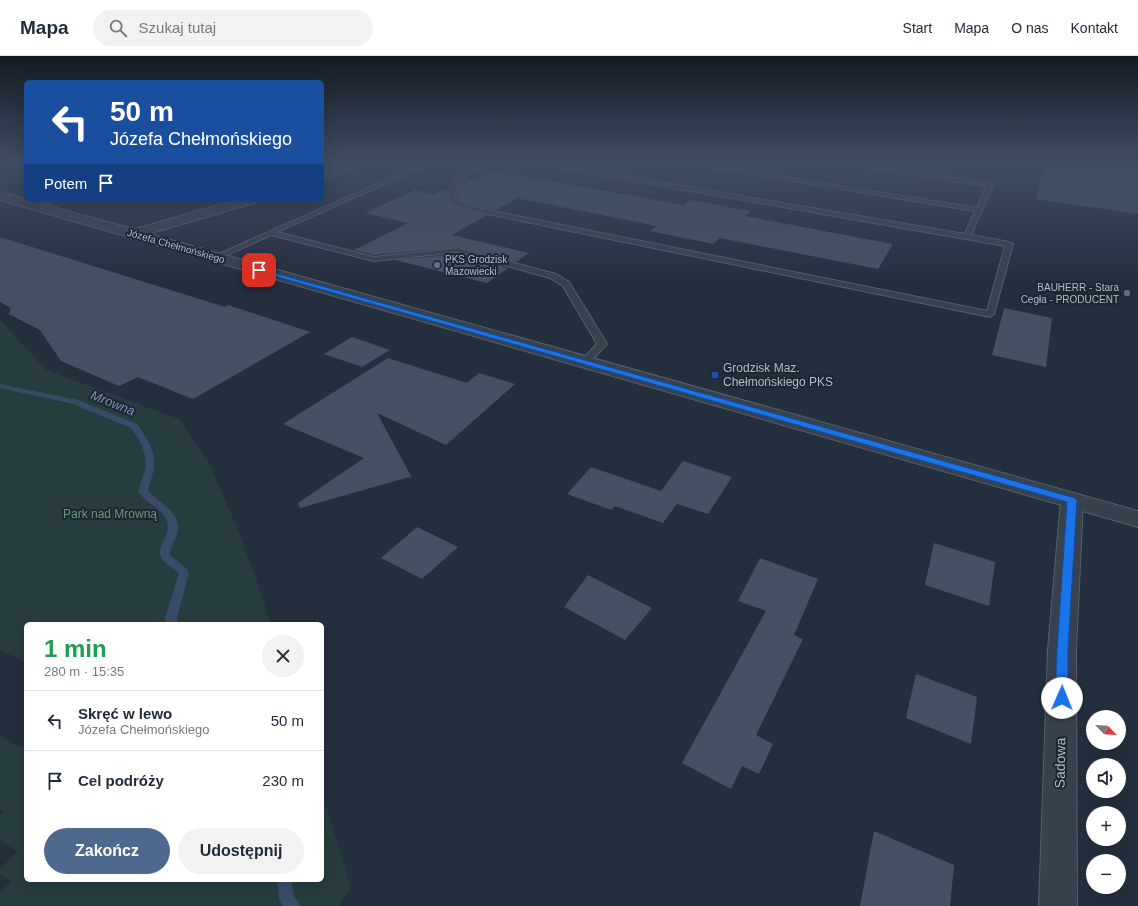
<!DOCTYPE html>
<html lang="pl">
<head>
<meta charset="utf-8">
<style>
	:root { --surface:#fff; --page:#f2f2f3; --text:#1f2937; --muted:#747a83; --line:#e0e1e3; --accent:#4f688e }
	body { margin:0; font-family:Helvetica,sans-serif; background:var(--page); color:var(--text); height:100vh; display:flex; flex-direction:column; font-size:15px; white-space:nowrap }
	* { box-sizing:border-box; margin:0 }
	p { font-size:13px; color:var(--muted) }
	.icon { flex:none; width:22px; height:22px; fill:none; stroke:currentColor; stroke-width:2; stroke-linecap:round; stroke-linejoin:round }
	.map { position:relative; flex:1; overflow:hidden }
	.panel { position:absolute; left:24px; top:566px; width:300px; height:260px; display:flex; flex-direction:column; background:var(--surface); border-radius:6px; box-shadow:0 4px 16px #0002 }
	.panel>* { flex:none }
	.top-card { position:absolute; left:24px; top:24px; width:300px; height:122px; border-radius:6px; box-shadow:0 4px 16px #0002; background:#1a4fa0; color:#fff; overflow:hidden }
	.needle { width:26px; rotate:115deg }
	.controls { position:absolute; left:1086px; top:654px; display:grid; gap:8px }
	.controls a { display:grid; place-items:center; width:40px; height:40px; border-radius:50%; background:var(--surface); box-shadow:0 4px 16px #0002; font-size:20px }
	.pin { position:absolute; display:grid; place-items:center; width:34px; height:34px; color:#fff; margin:-17px; border-radius:8px; box-shadow:0 2px 6px #0006 }
	.me { position:absolute; width:44px; margin:-22px; rotate:1deg; stroke-linejoin:round; filter:drop-shadow(0 0 3px #0008) }
	.turn { display:flex; align-items:center; gap:14px; height:84px; padding:0 20px; font-size:18px }
	.turn .icon { width:52px; height:52px; stroke-width:2.5 }
	.turn b { display:block; font-size:28px; line-height:34px }
	.then { display:flex; align-items:center; height:38px; padding:0 20px; background:#0003; gap:8px; font-size:15px }
	.round { display:grid; place-items:center; flex:none; width:42px; height:42px; border-radius:21px; background:var(--page) }
	.head { display:flex; align-items:center; justify-content:space-between; height:68px; padding:0 20px }
	h1 { font-size:24px; font-weight:700; line-height:30px; color:#1e9e55 }
	.action { display:flex; gap:8px; margin-top:auto; padding:8px 20px }
	.action a { flex:1; height:46px; border-radius:24px; background:var(--accent); color:#fff; font-size:16px; font-weight:700; line-height:46px; text-align:center }
	.action a+a { background:var(--page); color:var(--text) }
	ul { padding:0; list-style:none }
	li { display:flex; align-items:center; gap:12px; height:60px; padding:0 20px; border-top:1px solid var(--line) }
	li div { flex:1 }
	li b { display:block; font-size:15px }
	li em { font-style:normal }
	header { display:flex; align-items:center; gap:24px; box-sizing:border-box; height:56px; padding:0 20px; background:var(--surface); border-bottom:1px solid var(--line) }
	header strong { font-size:19px }
	nav { display:flex; gap:22px; margin-inline-start:auto; font-size:14px }
	.search { width:280px; height:36px; background:var(--page); display:flex; align-items:center; gap:10px; box-sizing:border-box; padding:0 14px; border-radius:22px; color:var(--muted); font-size:15px }
	.map>svg:first-child { display:block }
	.green { fill:#263c3f }
	.lines { fill:none; stroke-linecap:round; stroke-linejoin:round }
	.stream { fill:#394c67; fill-rule:evenodd }
	.building { fill:#455162 }
	.service-casing { stroke:#565f6c; stroke-width:2 }
	.minor-casing { stroke:#565f6c; stroke-width:2 }
	.tertiary-casing { stroke:#565f6c; stroke-width:2 }
	.service { fill:#38414e; fill-rule:evenodd }
	.minor { fill:#38414e; fill-rule:evenodd }
	.tertiary { fill:#38414e; fill-rule:evenodd }
	.route { fill:#1a73e8; stroke:#114b97 }
	.service-dot { fill:#5c6f8a; stroke:#1d2633; stroke-width:1.5 }
	.transit-dot { fill:#1a4fb4; stroke:#1d2633; stroke-width:1.5 }
	.labels { text-anchor:middle; dominant-baseline:central; stroke-width:4; stroke-linejoin:round; paint-order:stroke }
	.far-street-label { font-size:10px; fill:#b4bcc9; stroke:#1d2633 }
	.far-poi-label { font-size:10px; fill:#b4bcc9; stroke:#1d2633; text-anchor:start }
	.poi-label { font-size:12px; fill:#b4bcc9; stroke:#1d2633; text-anchor:start }
	.park-label { font-size:12px; fill:#6b9a76; stroke:#1d2633 }
	.water-label { font-size:13px; font-style:italic; fill:#7c92b1; stroke:#1d2633 }
	.near-street-label { font-size:14px; fill:#b4bcc9; stroke:#1d2633 }
</style>
</head>
<body>
<header>
<strong>Mapa</strong>
<div class="search"><svg class="icon" aria-label="search" viewBox="0 0 24 24"><circle cx="10" cy="10" r="6"/><path d="M15 15l6 6"/></svg>Szukaj tutaj</div>
<nav><a>Start</a><a>Mapa</a><a>O nas</a><a>Kontakt</a></nav>
</header>
<div class="map">
<svg width="1138" height="850" viewBox="0 0 1138 850">
	<rect width="100%" height="100%" fill="#242f3e"/>
	<path class="green" d="M0,264L46,314L179,363L208,404L238,474L262,539L271,568H26V606L0,594Z
		M0,680L21,692L26,688V824H322V737L351,832L340,847L341,850H0V837L11,825L0,819V813L17,795L0,784V760L4,756L0,754Z"/>
	<g class="lines">
		<path class="stream" d="M0,328L78,344L137,368C146,380 156,396 154,411C153,420 149,427 148,435C159,447 183,457 177,478C175,485 170,491 170,499L186,512L189,517L177,562L178,568H166L165,562L179,517C174,512 166,509 162,503C154,491 172,479 167,465C162,452 146,447 138,436C140,428 143,422 145,414C148,400 140,383 131,372L73,348L0,332Z
			M277,824H291L294,840L300,850H283L279,843Z"/>
	</g>
	<path class="building" d="M1044,106H1138V158L1036,143Z
		M492,115L684,149L691,144L751,155L745,160L893,188L878,213L720,182L713,188L650,175L657,170L517,142L496,154L465,148L456,142L457,135L462,127Z
		M448,133L447,138L448,146L460,152L487,159L452,179L529,197L516,206L458,191L375,199L354,194L408,167L365,157L415,134L433,138Z
		M0,181L225,251L228,249L310,276L193,343L138,321L119,330L61,305L40,274L9,258L11,252L0,246Z
		M458,198L508,212L487,227L395,204Z
		M1004,252L1052,262L1046,311L992,299Z
		M352,281L390,294L362,311L324,298Z
		M388,302L467,327L479,317L515,328L446,389L377,357L412,422L409,421L300,452L298,447L364,402L283,368Z
		M683,405L732,421L708,458L677,448L663,467L615,450L611,454L567,438L591,411L661,435Z
		M417,471L458,491L422,523L381,502Z
		M934,487L995,506L989,550L925,529Z
		M760,502L818,523L794,579L803,583L756,679L773,688L759,718L742,710L731,733L682,707L766,555L738,545Z
		M588,519L652,552L625,584L564,551Z
		M916,618L977,641L971,688L906,662Z
		M874,775L954,809L950,850H860Z"/>
	<g class="lines">
		<defs>
			<path id="service" d="M426,106H434L277,176L374,201L458,192L556,218L569,226L607,288L588,308L585,309L580,306L597,288L563,230L550,222L458,196L374,205L271,179L219,203H216L212,201Z
				M486,106H494C477,118 457,117 454,143L464,149L483,153L987,255L1005,190L527,106H542L965,178L975,155L677,106H692L977,152L986,130L831,106H848L990,127L993,129L971,179L1009,186L1013,188L994,258L990,261L483,157L460,151L449,145C443,125 470,113 486,106Z"/>
			<path id="minor" d="M352,106H368L367,108L322,123V116Z
				M35,144H54L52,147L31,153L27,152L25,149L27,146Z
				M237,144H256L254,147L138,181H128L126,178L128,175Z
				M1072,437L1080,439L1083,444L1076,594L1077,850H1039L1048,594L1061,444L1064,439Z"/>
			<path id="tertiary" d="M0,136L1138,455V471L0,144Z"/>
		</defs>
		<use href="#service" class="service-casing"/>
		<use href="#minor" class="minor-casing"/>
		<use href="#tertiary" class="tertiary-casing"/>
		<use href="#service" class="service"/>
		<use href="#minor" class="minor"/>
		<use href="#tertiary" class="tertiary"/>
	</g>
	<linearGradient id="sky" x2="0" y2="1"><stop stop-color="#141a22"/><stop offset="0.47" stop-color="#3f4d63"/><stop offset="1" stop-color="#3f4d63" stop-opacity="0"/></linearGradient>
	<rect width="1138" height="225" fill="url(#sky)"/>
	<path class="route" d="M257,212L1075,442L1077,444L1068,594V642L1066,646L1062,647L1057,646L1055,642L1057,594L1067,446L257,215Z"/>
	<g class="service-dot">
		<circle cx="437" cy="209" r="4"/>
		<circle cx="1127" cy="237" r="4"/>
	</g>
	<rect class="transit-dot" x="711" y="315" width="8" height="8" rx="2"/>
	<g class="labels">
		<g class="far-street-label">
			<text transform="translate(176 190) rotate(16)">Józefa Chełmońskiego</text>
		</g>
		<g class="far-poi-label">
			<text x="445" y="203">PKS Grodzisk<tspan x="445" dy="12">Mazowiecki</tspan></text>
			<text x="1119" y="231" text-anchor="end">BAUHERR - Stara<tspan x="1119" dy="12">Cegła - PRODUCENT</tspan></text>
		</g>
		<g class="poi-label">
			<text x="723" y="312">Grodzisk Maz.<tspan x="723" dy="14">Chełmońskiego PKS</tspan></text>
		</g>
		<g class="park-label">
			<text x="110" y="458">Park nad Mrowną</text>
		</g>
		<g class="water-label">
			<text transform="translate(113 347) rotate(22)">Mrowna</text>
		</g>
		<g class="near-street-label">
			<text transform="translate(1060 707) rotate(-89)">Sadowa</text>
		</g>
	</g>
</svg>
<div class="controls">
<a><svg class="needle" viewBox="-14 -14 28 28"><path d="M0-13l5 13h-10z" fill="#e53935"/><path d="M0 13l5-13h-10z" fill="#747a83"/></svg></a>
<a><svg class="icon" aria-label="sound" viewBox="0 0 24 24"><path d="M4 9h4l5-4v14l-5-4H4zM17 9q2 3 0 6"/></svg></a>
<a>+</a>
<a>−</a>
</div>
<div class="pin" style="left:259px;top:214px;background:#d93025"><svg class="icon" aria-label="arrive" viewBox="0 0 24 24"><path d="M6 21V4h12l-3 4 3 4H6"/></svg></div>
<svg class="me" style="left:1062px;top:642px" viewBox="-20 -20 40 40"><circle r="19" fill="#fff"/><path d="M0-13L10 11 0 6-10 11z" fill="#1a73e8"/></svg>
<div class="top-card">
<div class="turn"><svg class="icon" aria-label="left" viewBox="0 0 24 24"><path d="M17 20v-9H6M10 6l-5 5 5 5"/></svg><div><b>50 m</b>Józefa Chełmońskiego</div></div>
<div class="then">Potem<svg class="icon" aria-label="arrive" viewBox="0 0 24 24"><path d="M6 21V4h12l-3 4 3 4H6"/></svg></div>
</div>
<section class="panel">
<div class="head"><div><h1>1 min</h1><p>280 m · 15:35</p></div><a class="round"><svg class="icon" aria-label="close" viewBox="0 0 24 24"><path d="M6 6l12 12M18 6L6 18"/></svg></a></div>
<ul>
<li><svg class="icon" aria-label="left" viewBox="0 0 24 24"><path d="M17 20v-9H6M10 6l-5 5 5 5"/></svg><div><b>Skręć w lewo</b><p>Józefa Chełmońskiego</p></div><em>50 m</em></li>
<li><svg class="icon" aria-label="arrive" viewBox="0 0 24 24"><path d="M6 21V4h12l-3 4 3 4H6"/></svg><div><b>Cel podróży</b></div><em>230 m</em></li>
</ul>
<div class="action"><a>Zakończ</a><a>Udostępnij</a></div>
</section>
</div>
</body>
</html>
